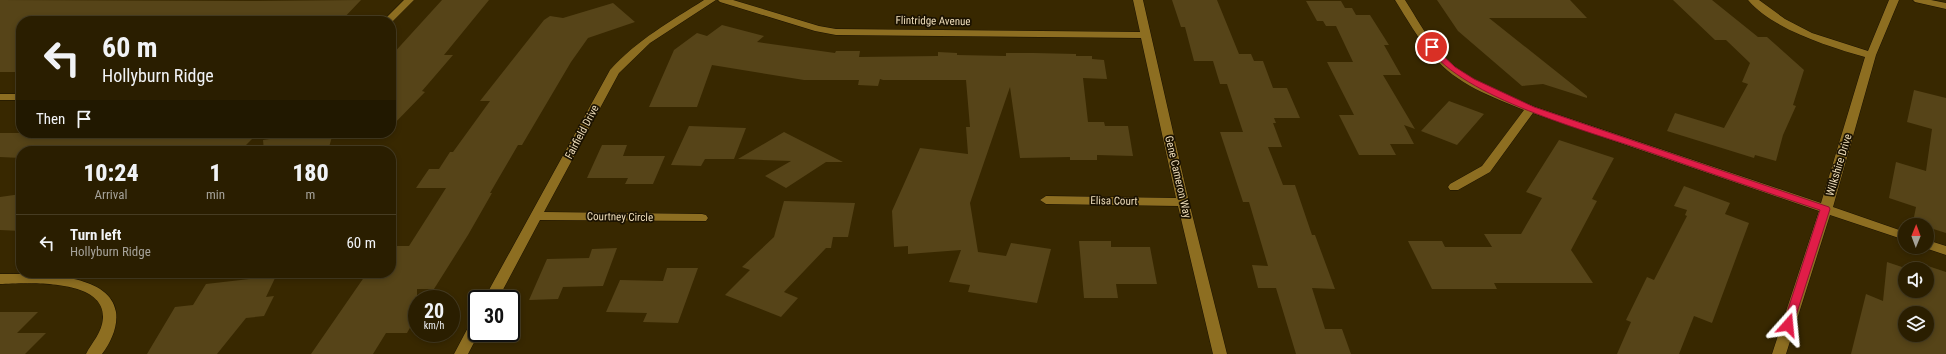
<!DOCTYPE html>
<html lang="en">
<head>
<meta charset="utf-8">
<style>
	:root { --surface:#2a1e00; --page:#362b0f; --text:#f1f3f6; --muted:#a5a299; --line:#463c22 }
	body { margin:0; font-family:"Roboto Condensed",sans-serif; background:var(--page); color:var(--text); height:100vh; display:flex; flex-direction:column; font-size:15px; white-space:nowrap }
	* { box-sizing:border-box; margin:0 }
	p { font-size:13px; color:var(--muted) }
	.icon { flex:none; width:22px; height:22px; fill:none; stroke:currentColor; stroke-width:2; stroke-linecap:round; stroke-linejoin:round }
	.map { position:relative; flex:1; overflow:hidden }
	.sheet { position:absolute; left:16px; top:146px; width:380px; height:132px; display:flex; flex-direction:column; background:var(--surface); border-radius:16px; box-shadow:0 2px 6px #0003,0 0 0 1px var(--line) }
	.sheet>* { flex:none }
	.banner { position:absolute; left:16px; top:16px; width:380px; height:122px; border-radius:16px; box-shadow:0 2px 6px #0003,0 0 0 1px var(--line); background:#2a1e00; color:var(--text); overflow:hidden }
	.needle { width:26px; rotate:1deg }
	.buttons { position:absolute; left:1898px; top:218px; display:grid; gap:8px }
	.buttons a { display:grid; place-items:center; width:36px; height:36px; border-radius:50%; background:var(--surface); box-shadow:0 2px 6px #0003,0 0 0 1px var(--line); font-size:20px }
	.speed { position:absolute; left:408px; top:290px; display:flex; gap:8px; font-size:20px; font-weight:700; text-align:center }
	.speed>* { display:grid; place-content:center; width:52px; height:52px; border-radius:50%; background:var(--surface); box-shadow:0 2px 6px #0003,0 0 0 1px var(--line); line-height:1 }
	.speed small { font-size:10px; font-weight:400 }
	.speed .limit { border:2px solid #111; border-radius:6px; background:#fff; color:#111 }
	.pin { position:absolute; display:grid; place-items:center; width:34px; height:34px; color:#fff; margin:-17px; border:2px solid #fff; border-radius:50%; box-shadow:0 1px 4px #0007 }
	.me { position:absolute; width:44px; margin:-22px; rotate:18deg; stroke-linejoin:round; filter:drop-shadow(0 0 3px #0008) }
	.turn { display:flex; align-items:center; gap:14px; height:84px; padding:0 20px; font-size:18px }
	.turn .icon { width:52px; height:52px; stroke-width:2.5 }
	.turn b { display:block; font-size:28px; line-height:34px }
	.then { display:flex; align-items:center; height:38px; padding:0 20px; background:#0003; gap:8px; font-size:15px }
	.eta { display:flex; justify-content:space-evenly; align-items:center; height:68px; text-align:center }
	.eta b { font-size:24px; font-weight:800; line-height:28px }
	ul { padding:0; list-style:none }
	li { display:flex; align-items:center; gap:12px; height:56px; padding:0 20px; border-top:1px solid var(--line) }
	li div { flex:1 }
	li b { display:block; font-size:15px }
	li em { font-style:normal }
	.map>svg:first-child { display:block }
	.building { fill:#564418; fill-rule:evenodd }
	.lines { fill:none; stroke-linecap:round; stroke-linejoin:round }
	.street-casing { stroke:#1b1200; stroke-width:1 }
	.street { fill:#8d6e21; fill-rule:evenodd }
	.route { fill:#e11d48; stroke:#92132f }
	.labels { text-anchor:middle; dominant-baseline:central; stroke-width:3.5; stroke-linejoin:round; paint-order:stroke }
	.street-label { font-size:11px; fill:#eeddba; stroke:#1b1200 }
</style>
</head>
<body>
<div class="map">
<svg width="1946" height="354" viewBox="0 0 1946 354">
	<rect width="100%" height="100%" fill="#382800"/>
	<path class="building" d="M0,0L255,1L361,0L341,21H21V72H0Z
		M442,0H489L444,55H453L422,91L425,92L391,127V56Z
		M1172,0H1217L1239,54H1251L1254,61H1263L1273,88H1287L1300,118H1274L1276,123H1273L1282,147H1268L1283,185H1295L1312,235H1315L1335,289L1312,288L1325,329H1342L1351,354H1296L1276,288H1258L1252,265L1268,266L1249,202H1243L1220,132H1243L1227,84H1220L1213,61H1194L1185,27H1181Z
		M1437,0H1570L1587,18H1489L1587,96V98L1543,84L1522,86L1458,31Z
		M1673,0H1712L1758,37H1767L1804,70L1793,105L1796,106L1783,135L1776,161L1755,155L1754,158L1667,131L1675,113L1724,128L1748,84L1742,82L1750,63L1726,40H1715Z
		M1306,1H1341L1345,8H1352L1356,15H1370L1389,45H1384L1401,75H1383L1415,129L1404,125L1414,144H1390L1396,155H1359L1339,115H1354L1327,62H1353L1336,26H1326L1323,21H1317Z
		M613,3L635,22L588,38L571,62L522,145H518L490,193H492L468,235L434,289H417V315L407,333H386L373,354H311L367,273H391V254L397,246H409L446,188H416L429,169H439L450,152H453L490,101H480L544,20L550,16L563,18Z
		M722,25L764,36L757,42L835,53L836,51H860L859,57L938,56V52L957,53V55L1006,56V53H1034L1076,54V56H1092V59L1104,60L1107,79L1083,78L1088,122H1104L1105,126H1128L1133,156L1097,155V160H1070V157L1020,158L1010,87L970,203L978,252L1006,256L1011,243L1051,249L1037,303L968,292L970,285L949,282L961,250L908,254V246L894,247L892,211L920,148L968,154L966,127H970L966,80H883L880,79L878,86L858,85L859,80H804L712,65L697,107H649L674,50L697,33L707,36Z
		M1914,90L1946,98V233L1927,227V225L1913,222L1916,207L1889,198L1896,162L1926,171L1932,129L1907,122Z
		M1449,101L1484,114L1457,145L1421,131Z
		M689,126L746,128L734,159H705L701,166L671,165Z
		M784,132L833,157L843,162H826L786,188L765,176L791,161L738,159Z
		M0,133H258L240,151H21V158L0,157Z
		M309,133H333L328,151H264L263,140Z
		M1559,140L1614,158L1592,199L1597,201L1571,250L1593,283H1494L1497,289H1432L1408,241H1442L1445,247H1492L1484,234H1521L1542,198L1526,192Z
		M602,145H627L623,156H665L653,184H625L628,178H587Z
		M1684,186L1730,203L1725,214L1749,223L1712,323L1694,316L1679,354H1617L1631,322L1626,320L1647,277L1654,280L1687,216L1685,215L1687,210L1674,206Z
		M21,194V231L0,230V197Z
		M784,201L855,203L848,237H833L831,248H826L784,292L798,298L781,317L725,295L750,270L742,267L774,237Z
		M1079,241H1111V247H1150L1157,284H1116L1118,298H1084Z
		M617,248L603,286L563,287L558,299L529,300L547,259L589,258L592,249Z
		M1913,261L1946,272V354H1851L1866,294L1883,301L1887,262L1908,269H1905V291H1927V269H1913ZM1905,313H1927V335H1905Z
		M667,268H698L678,323L643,322L647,313L606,312L620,280L663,281Z
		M276,276L266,297L274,296L264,316L246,318L217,354H147L175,307L193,305L206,284Z
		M0,312H38L17,333H46L25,354H0Z"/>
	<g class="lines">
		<defs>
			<path id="street" d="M404,0H414L391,23V21H383Z
				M704,0H716L650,43L619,73L544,212L702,214L706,215L708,218L706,221L540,220L498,299H484L610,70C637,40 671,21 704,0Z
				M718,0H733L819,26L836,29L1140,32L1133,0H1143L1189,202L1227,354H1213L1178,206L1046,204L1040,200L1046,196L1176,198L1141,38L836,35L815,31L720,2Z
				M1395,0H1405C1416,17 1426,36 1439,51C1463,80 1502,93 1535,107L1821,203L1865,57C1830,47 1772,29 1748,0H1759L1785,19L1812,33L1868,51L1889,0H1899L1876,55L1833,207L1905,232V240L1830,215L1786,354H1772L1819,211L1533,113L1490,172L1458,190H1450L1448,187L1450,184L1482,166L1524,110C1492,97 1456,84 1433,56C1418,39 1407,19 1395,0Z
				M1913,0H1931L1946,3V9L1915,2Z
				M0,94H21V100H0Z
				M1927,240L1946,246V255L1922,247H1927Z
				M0,274C31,274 110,271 116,312C118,327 111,342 102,354H86C92,342 102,333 103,318C105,278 27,283 0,284Z
				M477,319V333H479L468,354H454L472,320Z"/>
		</defs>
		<use href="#street" class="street-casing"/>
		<use href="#street" class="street"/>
	</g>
	<path class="route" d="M1429,46H1434L1440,53L1455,67L1474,79L1534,107L1829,207L1830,209L1792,328L1788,329L1783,325L1820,210C1762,191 1704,171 1646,151C1588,131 1463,98 1428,47Z"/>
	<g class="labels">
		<g class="street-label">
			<text transform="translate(933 21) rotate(1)">Flintridge Avenue</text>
			<text transform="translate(582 132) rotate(-62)">Fairfield Drive</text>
			<text transform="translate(1839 165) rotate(-73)">Wilkshire Drive</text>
			<text transform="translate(1178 177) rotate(77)">Gene Cameron Way</text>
			<text transform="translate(1114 201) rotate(1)">Elisa Court</text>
			<text transform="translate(620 217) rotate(1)">Courtney Circle</text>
		</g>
	</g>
</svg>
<div class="buttons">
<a><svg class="needle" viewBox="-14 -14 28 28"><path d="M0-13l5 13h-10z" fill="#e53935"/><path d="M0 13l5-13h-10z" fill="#a5a299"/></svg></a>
<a><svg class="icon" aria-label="sound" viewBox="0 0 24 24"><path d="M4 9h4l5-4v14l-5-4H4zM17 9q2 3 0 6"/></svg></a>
<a><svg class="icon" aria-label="layers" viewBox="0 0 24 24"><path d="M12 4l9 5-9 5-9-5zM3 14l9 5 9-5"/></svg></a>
</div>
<div class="speed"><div>20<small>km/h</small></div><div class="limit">30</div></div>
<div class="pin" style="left:1432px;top:47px;background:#d93025"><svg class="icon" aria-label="arrive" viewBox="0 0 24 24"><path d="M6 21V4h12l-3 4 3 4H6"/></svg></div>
<svg class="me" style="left:1788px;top:325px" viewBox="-20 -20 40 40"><path d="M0-17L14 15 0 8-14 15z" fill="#e11d48" stroke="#fff" stroke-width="4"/></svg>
<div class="banner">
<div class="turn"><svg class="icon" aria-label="left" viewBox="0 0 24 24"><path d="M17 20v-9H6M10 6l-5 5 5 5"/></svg><div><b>60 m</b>Hollyburn Ridge</div></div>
<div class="then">Then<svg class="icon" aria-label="arrive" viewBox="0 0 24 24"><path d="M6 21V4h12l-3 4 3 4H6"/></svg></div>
</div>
<section class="sheet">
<div class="eta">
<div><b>10:24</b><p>Arrival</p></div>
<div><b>1</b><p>min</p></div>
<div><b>180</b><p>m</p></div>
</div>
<ul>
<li><svg class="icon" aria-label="left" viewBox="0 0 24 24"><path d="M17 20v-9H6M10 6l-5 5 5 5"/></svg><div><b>Turn left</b><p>Hollyburn Ridge</p></div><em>60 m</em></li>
</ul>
</section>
</div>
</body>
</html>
